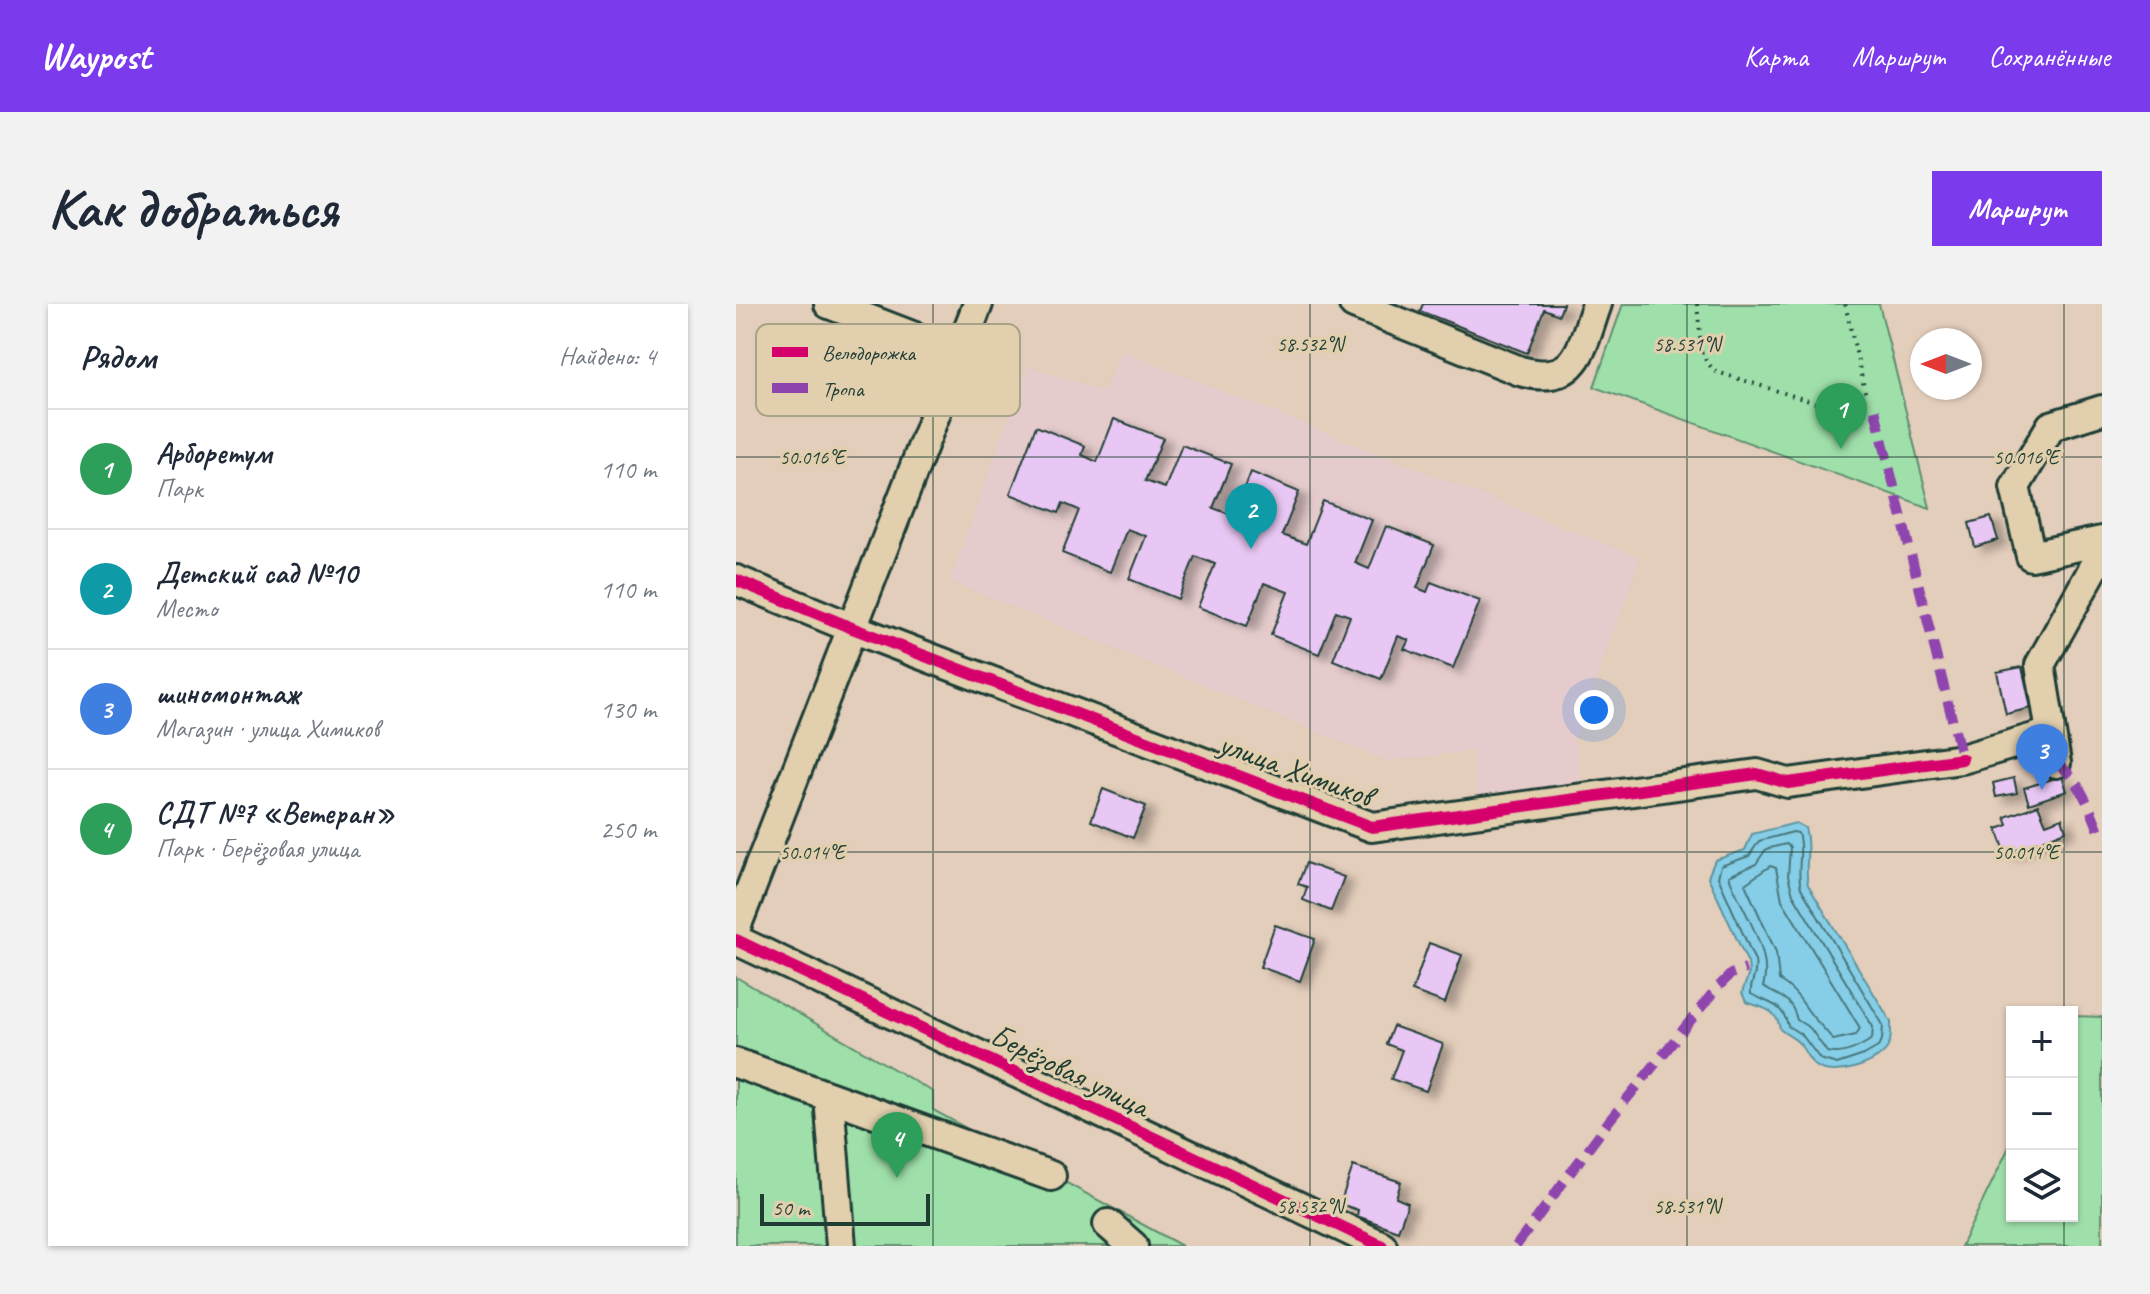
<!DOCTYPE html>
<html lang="ru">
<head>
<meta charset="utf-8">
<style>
	body { margin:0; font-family:Caveat,sans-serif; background:#f2f2f3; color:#1f2937 }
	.controls { position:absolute; right:24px; bottom:24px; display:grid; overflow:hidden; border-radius:0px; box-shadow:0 2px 6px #0004 }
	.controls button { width:72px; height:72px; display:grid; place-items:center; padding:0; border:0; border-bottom:2px solid #e0e1e3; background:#fff; color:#1f2937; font:40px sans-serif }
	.compass { position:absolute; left:1174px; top:24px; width:72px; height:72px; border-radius:50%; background:#fff; box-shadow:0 2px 6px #0004; rotate:270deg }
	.scale { position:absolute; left:24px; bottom:20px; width:170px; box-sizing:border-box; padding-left:8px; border:4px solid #1f3d34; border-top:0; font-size:22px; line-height:28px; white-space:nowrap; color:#1f3d34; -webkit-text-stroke:6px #e1cfad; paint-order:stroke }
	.you { position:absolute; left:858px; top:406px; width:28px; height:28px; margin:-20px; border:6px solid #fff; border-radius:50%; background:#1a73e8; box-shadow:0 0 0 12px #1a73e833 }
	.badge { display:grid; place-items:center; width:52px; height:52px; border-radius:50%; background:#7c3aed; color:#fff; font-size:26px; font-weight:700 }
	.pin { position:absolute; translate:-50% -66px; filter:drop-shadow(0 2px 4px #0008) }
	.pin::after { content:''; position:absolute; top:42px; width:28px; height:24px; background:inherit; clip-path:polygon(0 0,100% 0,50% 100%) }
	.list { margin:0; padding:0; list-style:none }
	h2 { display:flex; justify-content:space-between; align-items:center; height:104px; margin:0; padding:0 32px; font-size:34px }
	h2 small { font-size:26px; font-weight:400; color:#747a83 }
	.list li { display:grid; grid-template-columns:52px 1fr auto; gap:24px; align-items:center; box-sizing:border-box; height:120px; padding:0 32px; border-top:2px solid #e0e1e3 }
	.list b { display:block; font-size:30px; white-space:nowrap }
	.list p { margin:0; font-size:26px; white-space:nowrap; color:#747a83 }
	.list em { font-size:26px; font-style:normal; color:#747a83 }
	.icon { flex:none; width:44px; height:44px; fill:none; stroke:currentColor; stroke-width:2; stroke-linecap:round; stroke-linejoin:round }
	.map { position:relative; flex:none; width:1366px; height:942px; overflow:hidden; border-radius:0px }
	header { display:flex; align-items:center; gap:48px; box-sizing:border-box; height:112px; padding:0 40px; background:#7c3aed; color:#fff }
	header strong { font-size:38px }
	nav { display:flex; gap:44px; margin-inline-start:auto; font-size:28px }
	.intro { display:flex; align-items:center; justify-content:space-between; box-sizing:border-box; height:192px; padding:0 48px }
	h1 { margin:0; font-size:56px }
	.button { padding:20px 36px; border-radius:0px; background:#7c3aed; color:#fff; font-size:28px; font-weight:700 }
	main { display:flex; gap:48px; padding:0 48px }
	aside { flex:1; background:#fff; border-radius:0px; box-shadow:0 2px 6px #0004 }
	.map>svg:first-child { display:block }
</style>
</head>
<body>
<header>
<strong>Waypost</strong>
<nav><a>Карта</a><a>Маршрут</a><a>Сохранённые</a></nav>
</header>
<div class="intro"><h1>Как добраться</h1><a class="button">Маршрут</a></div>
<main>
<aside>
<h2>Рядом<small>Найдено: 4</small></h2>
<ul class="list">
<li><span class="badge" style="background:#2e9e5b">1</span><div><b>Арборетум</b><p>Парк</p></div><em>110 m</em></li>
<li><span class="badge" style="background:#0f9aa8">2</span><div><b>Детский сад №10</b><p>Место</p></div><em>110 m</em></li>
<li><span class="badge" style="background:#3f7fe0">3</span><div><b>шиномонтаж</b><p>Магазин · улица Химиков</p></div><em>130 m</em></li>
<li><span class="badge" style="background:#2e9e5b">4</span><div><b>СДТ №7 «Ветеран»</b><p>Парк · Берёзовая улица</p></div><em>250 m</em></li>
</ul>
</aside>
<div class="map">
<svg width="1366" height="942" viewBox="0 0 1366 942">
	<defs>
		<filter id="shadow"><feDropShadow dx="9" dy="5" stdDeviation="4" flood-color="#0004"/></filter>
	</defs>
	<rect width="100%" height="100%" fill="#e3cdbb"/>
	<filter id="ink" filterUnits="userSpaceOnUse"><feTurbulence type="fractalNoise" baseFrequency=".0125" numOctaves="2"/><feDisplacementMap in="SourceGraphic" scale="16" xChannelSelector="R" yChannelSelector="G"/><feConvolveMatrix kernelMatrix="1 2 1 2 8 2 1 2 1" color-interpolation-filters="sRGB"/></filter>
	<g filter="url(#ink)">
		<path fill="#e5cbcc" d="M385,47L904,254L838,436L846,484L743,498L736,447L652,457L214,277L292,62L368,88Z"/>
		<path fill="#9fe0aa" stroke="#5f8e6f" stroke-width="2" d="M887,0H1143L1194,204L858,83Z
			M0,673L197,788V806L446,942H0Z
			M1336,712L1366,713V942H1225L1276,837V912H1336Z"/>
		<path fill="#86cee7" stroke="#5d949f" stroke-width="2" d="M1060,519L1069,524C1075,543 1068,562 1072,581L1155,718C1155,728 1156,741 1148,748C1134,762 1101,772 1083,764C1074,760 1070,748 1064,740C1058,733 1050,731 1044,725C1041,705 1027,704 1010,698L1006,689L1013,669L1012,659L972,573L979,556L1009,546L1016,530Z"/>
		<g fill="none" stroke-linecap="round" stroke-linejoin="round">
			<path stroke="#48777c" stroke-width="2" d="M1057,528L1062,529C1068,547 1060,566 1065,584L1147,721L1146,736L1142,743L1128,751L1101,760L1084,755L1066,731L1052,722C1047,699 1033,700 1015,690C1013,678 1022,673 1019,657L982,573L985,562L1013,552L1023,537Z
				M1050,540L1054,543L1052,572L1057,590L1137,723L1136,735C1124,743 1106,752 1091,748L1074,724L1061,716C1055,692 1044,694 1027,683C1038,646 1005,607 993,572L1020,560L1030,545Z
				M1034,562L1040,564L1046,596L1124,724L1120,731L1097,736C1089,724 1077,715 1071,705C1062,692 1056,684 1043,676L1040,648L1009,580Z"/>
		</g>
		<path fill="#e9c7f4" stroke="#1f3d34" stroke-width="2" filter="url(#shadow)" d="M687,0H827L823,11L808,5L791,49L684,7Z
			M378,115L427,134L409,177L429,184L446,141L495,160L477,204L498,212L515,168L563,188L546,231L570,240L587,197L636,216L619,259L633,265L650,222L698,241L681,284L691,288L695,278L744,297L717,364L668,345L673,336L662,332L645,375L597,356L614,312L600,307L583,350L535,331L552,288L528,279L511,322L462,303L479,260L459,252L442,295L393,275L410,232L391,225L374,268L326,249L343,206L327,199L323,209L274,190L300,122L349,142L346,151L361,158Z
			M1255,213L1262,236L1239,243L1233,219Z
			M1286,363L1295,404L1270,410L1261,368Z
			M1326,472L1331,487L1293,500L1288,484Z
			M1278,474L1281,489L1260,493L1257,479Z
			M367,485L410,502L397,534L355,517Z
			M1302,501L1310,520L1326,514L1330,527L1270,550L1261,525L1272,521L1269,513Z
			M570,559L608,573L595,607L567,596L571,583L562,580Z
			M539,621L579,635L564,677L524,663Z
			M693,639L726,651L709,699L676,687Z
			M657,722L707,740L690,787L655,775L666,746L650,740Z
			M617,862L665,878L660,894L672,899L662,927L621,912L622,906L604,900Z"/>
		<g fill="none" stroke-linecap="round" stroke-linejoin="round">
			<g stroke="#1f3d34" stroke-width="34">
				<path id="minor" d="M93,0L223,50
					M618,0L784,67C842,83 845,44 861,0
					M1366,106L1315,122L1279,183L1295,252L1366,237
					M0,276L116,324L636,523L1021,470L1052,479L1226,455L1315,429
					M1320,459L1304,361L1366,249
					M0,623L242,0
					M0,636L646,942
					M0,759L315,872
					M93,794L105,942
					M372,920L397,942"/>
			</g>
			<path stroke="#1f3d34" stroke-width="4" stroke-dasharray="2 6" stroke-linecap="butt" d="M961,0L966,51L978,67L1105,107L1122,104L1130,92L1109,0"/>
			<use href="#minor" stroke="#e1cfad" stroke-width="28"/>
			<path stroke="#8e44ad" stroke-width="10" stroke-dasharray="20 10" stroke-linecap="butt" d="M1139,106L1226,455
				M1320,459C1345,475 1355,508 1366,534
				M780,942L873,817L980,685L995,670L1010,665"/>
			<g stroke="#e1cfad" stroke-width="17">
				<path id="cycleway" d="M0,276L116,324L636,523L1021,470L1052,479L1226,455
					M0,636L646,942"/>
			</g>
			<use href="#cycleway" stroke="#d6006c" stroke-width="12"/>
		</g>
	</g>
	<path fill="none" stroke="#1f3d34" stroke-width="2" stroke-opacity="0.45" d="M197,0V942M574,0V942M951,0V942M1328,0V708M0,153H1366M0,548H1366M1328,912V942"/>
	<g text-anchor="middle" stroke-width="6" stroke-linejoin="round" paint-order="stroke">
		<g font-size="32" fill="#1f3d34" stroke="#e1cfad">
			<text transform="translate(560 465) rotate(20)" y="11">улица Химиков</text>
			<text transform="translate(334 766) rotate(26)" y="11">Берёзовая улица</text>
		</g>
	</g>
	<rect x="20" y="20" width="264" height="92" rx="12" fill="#e1cfad" stroke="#a7a389" stroke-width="2"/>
	<rect x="36" y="43" width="36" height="10" fill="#d6006c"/>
	<rect x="36" y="79" width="36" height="10" fill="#8e44ad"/>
	<g font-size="22" fill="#1f3d34">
		<text x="86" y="56">Велодорожка</text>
		<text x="86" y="92">Тропа</text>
	</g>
	<g font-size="20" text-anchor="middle" fill="#1f3d34" stroke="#e1cfad" stroke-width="6" stroke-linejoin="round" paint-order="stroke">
		<text x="574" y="47">58.532°N</text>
		<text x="951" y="47">58.531°N</text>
		<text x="1290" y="160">50.016°E</text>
		<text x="76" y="160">50.016°E</text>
		<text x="1290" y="555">50.014°E</text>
		<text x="76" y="555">50.014°E</text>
		<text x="574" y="909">58.532°N</text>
		<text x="951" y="909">58.531°N</text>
	</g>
</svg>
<div class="controls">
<button>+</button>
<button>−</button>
<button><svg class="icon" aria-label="layers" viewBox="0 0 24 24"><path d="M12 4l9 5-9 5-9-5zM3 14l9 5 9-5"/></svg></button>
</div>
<svg class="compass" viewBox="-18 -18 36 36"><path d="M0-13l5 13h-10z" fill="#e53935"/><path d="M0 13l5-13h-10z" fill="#747a83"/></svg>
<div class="scale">50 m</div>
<div class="you"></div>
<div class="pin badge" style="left:1105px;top:145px;background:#2e9e5b">1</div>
<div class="pin badge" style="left:515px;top:245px;background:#0f9aa8">2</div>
<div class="pin badge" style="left:1306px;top:486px;background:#3f7fe0">3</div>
<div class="pin badge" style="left:161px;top:874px;background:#2e9e5b">4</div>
</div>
</main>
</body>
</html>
